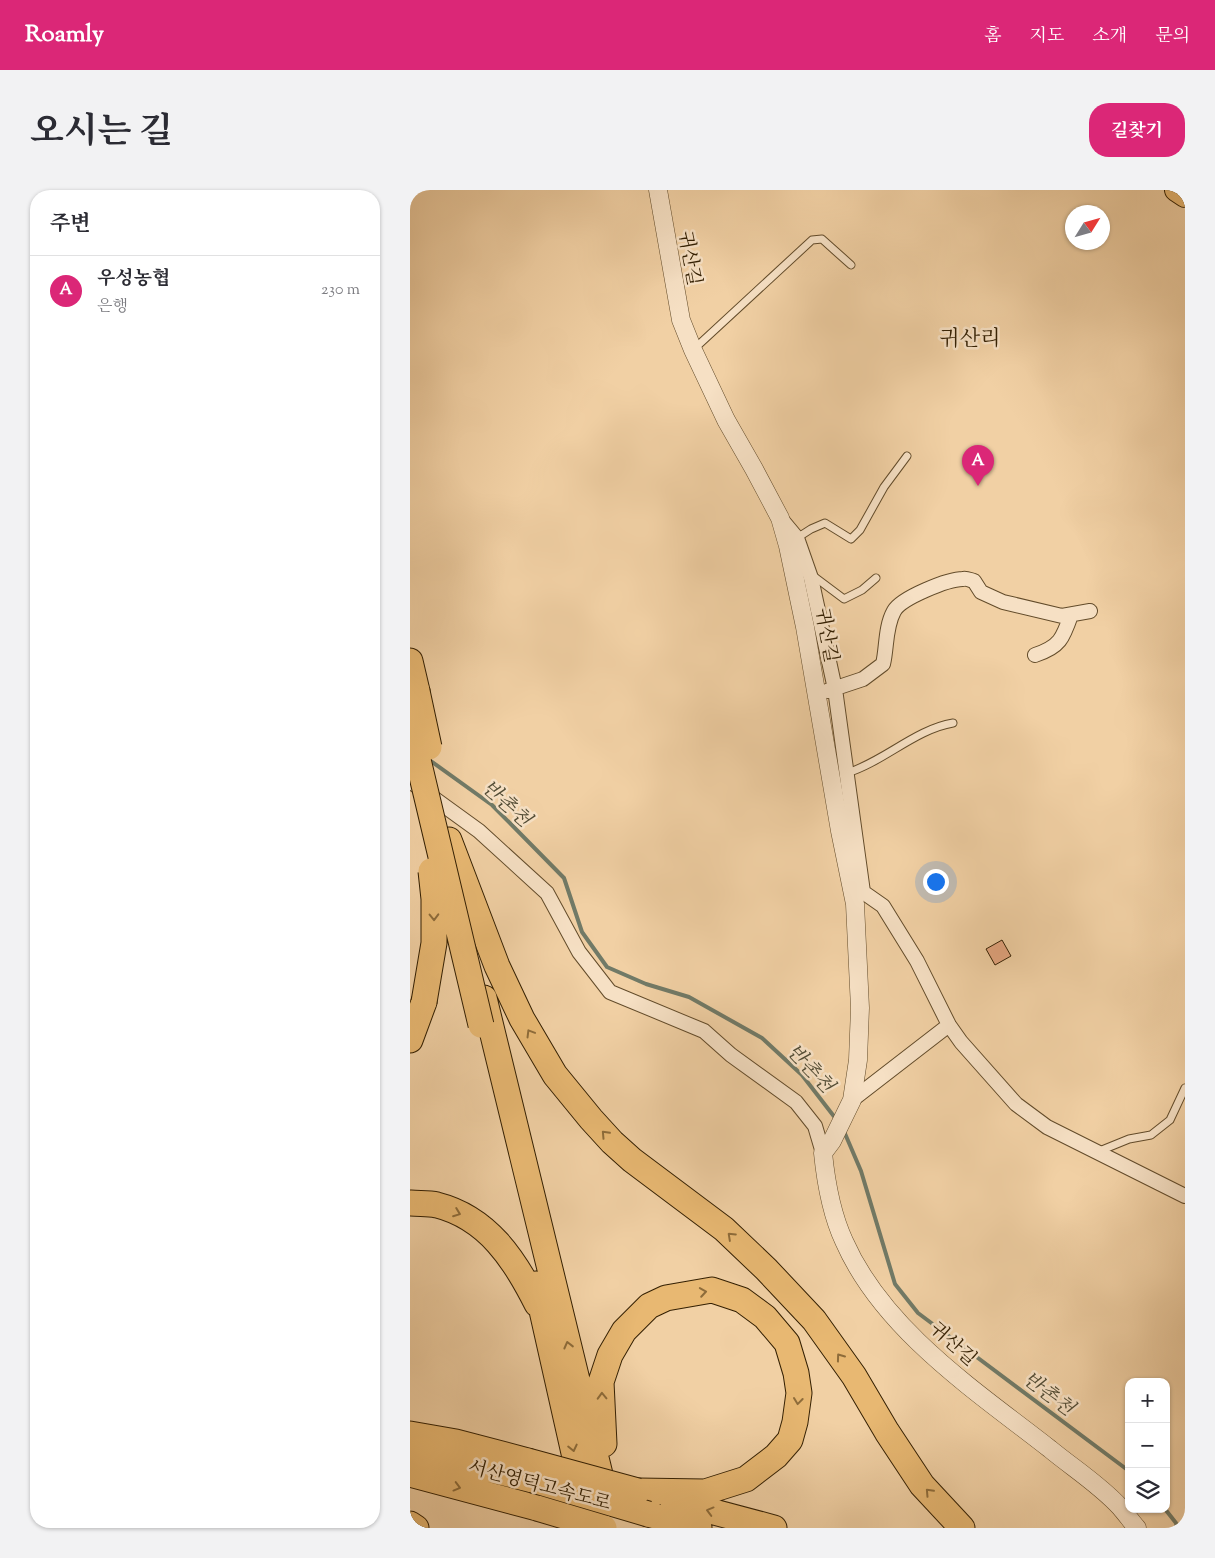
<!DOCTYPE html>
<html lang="ko">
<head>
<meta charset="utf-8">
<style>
	body { margin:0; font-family:"Sorts Mill Goudy","Noto Serif KR",serif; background:#f2f2f3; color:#2b2b33 }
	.controls { position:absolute; right:15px; bottom:15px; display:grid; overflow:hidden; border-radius:10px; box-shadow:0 1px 4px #0004 }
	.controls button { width:45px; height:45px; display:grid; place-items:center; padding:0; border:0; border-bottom:1px solid #e1e1e2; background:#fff; color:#2b2b33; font:25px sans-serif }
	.compass { position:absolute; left:655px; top:15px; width:45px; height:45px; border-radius:50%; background:#fff; box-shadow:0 1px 4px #0004; rotate:53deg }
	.you { position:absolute; left:525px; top:691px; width:18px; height:18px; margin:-12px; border:4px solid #fff; border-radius:50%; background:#1a73e8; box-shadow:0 0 0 8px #1a73e833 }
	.badge { display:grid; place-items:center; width:32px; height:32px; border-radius:50%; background:#db2777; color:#fff; font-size:16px; font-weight:700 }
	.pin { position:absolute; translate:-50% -41px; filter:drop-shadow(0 1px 2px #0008) }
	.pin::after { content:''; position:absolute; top:26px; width:18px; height:15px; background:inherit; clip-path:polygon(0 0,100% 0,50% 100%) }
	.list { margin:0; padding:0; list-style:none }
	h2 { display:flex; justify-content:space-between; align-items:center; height:65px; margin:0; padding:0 20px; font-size:21px }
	h2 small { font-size:16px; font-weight:400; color:#7c7c81 }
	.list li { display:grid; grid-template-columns:32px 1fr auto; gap:15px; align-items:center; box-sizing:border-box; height:70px; padding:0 20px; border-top:1px solid #e1e1e2 }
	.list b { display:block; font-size:19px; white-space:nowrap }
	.list p { margin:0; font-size:16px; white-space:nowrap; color:#7c7c81 }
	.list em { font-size:16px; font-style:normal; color:#7c7c81 }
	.icon { flex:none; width:28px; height:28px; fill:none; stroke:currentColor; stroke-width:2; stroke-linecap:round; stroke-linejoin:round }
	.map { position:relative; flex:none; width:775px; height:1338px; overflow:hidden; border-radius:20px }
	header { display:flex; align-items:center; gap:30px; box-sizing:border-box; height:70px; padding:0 25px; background:#db2777; color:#fff }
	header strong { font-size:24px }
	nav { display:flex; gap:28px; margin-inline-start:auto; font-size:18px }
	.intro { display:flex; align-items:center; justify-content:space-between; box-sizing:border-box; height:120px; padding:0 30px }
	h1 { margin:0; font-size:35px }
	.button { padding:12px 22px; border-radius:20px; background:#db2777; color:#fff; font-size:18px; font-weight:700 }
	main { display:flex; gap:30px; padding:0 30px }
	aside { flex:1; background:#fff; border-radius:20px; box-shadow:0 1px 4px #0004 }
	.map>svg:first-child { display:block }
</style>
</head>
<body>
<header>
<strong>Roamly</strong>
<nav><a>홈</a><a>지도</a><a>소개</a><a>문의</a></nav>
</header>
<div class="intro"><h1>오시는 길</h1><a class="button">길찾기</a></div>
<main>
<aside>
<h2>주변<small></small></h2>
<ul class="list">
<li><span class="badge">A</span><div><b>우성농협</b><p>은행</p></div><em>230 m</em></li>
</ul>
</aside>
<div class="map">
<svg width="775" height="1338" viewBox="0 0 775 1338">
	<rect width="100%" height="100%" fill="#f1d0a4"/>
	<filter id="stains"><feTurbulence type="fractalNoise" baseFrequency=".004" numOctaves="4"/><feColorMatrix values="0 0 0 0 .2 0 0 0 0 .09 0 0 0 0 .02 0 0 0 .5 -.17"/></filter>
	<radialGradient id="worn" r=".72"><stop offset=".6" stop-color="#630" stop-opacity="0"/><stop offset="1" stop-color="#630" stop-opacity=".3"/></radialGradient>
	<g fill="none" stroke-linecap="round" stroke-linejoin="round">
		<path stroke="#717a67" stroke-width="4" d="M18,569L82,615L154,688L172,742L197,777L236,794L279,807L352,848L392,885L426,929
			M433,939L451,981L485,1094L508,1123L719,1281
			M755,1319L766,1333L767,1338"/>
	</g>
	<path fill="#e5a680" stroke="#331f02" d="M592,750L601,766L585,775L576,759Z"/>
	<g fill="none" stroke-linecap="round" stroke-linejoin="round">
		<g stroke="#624b2a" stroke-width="9">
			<path id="service" d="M284,159L402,50L412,49L441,75
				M387,348L401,339L415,333L441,349L450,340L474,297L497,266
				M402,385L434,409L452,400L466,388
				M437,583C473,572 506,539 543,533
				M687,962L719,949L741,945L760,930L775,898"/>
		</g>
		<g stroke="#624b2a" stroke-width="16">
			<path id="minor" d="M372,330L387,348L401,388L425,499L453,702
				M625,465C650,457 653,448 661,425
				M417,501L453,489L473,474C477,458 475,437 484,421C491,408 538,389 553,389C556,388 560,390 564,391L571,402L593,412L652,426L680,421
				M0,591L69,641L137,703L169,762L200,802L294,841L321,865L386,912L405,936L413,963
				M442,700L453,702L473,716L507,771L539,835L551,852L606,914L637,937L775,1006
				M442,910L539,835"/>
		</g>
		<g stroke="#624b2a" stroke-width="19">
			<path id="tertiary" d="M248,0L271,130L283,160L316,230L344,279L370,328L378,356L395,437L430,641L445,714L450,818L448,870L442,910L422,951L413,963C416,993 421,1023 434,1051C473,1140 566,1201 640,1259C663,1278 690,1295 710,1317C716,1324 721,1331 727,1338"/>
		</g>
		<g stroke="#331f02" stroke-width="24">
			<path id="trunk" d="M766,0L775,6"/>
		</g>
		<g stroke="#331f02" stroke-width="27">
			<path id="motorway" d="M0,471L7,501
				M39,650L87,776L112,829L145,885L181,929L202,952L222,970L314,1039L356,1079L404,1130L444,1186L477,1242L512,1295L552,1338
				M74,808L196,1309
				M0,850L14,812
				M0,1013C9,1014 18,1013 27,1015C78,1028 105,1070 127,1114
				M126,1094L173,1303
				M0,1244L46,1252L118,1271
				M194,1254L191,1192L200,1165L214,1141L239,1116L256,1108L302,1100L332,1110L355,1127L377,1153L386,1183L389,1203L385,1232L380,1250L366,1266L336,1289L295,1302L228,1301
				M0,1260L123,1290
				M0,1284L127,1318
				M263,1311L364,1338
				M238,1324L289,1338
				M0,1334L6,1338"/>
		</g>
		<use href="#service" stroke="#f6e0c4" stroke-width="7"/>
		<use href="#minor" stroke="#f6e0c4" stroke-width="14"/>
		<use href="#tertiary" stroke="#f6e0c4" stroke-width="18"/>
		<use href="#trunk" stroke="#e8b872" stroke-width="22"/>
		<use href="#motorway" stroke="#e8b872" stroke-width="25"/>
		<g stroke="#331f02" stroke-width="27" stroke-linecap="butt">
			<path id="motorway-bridge" d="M7,501L19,557
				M0,536L71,835
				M14,812L24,753V709L21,681
				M118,1271L228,1301
				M123,1290L238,1324
				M127,1318L194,1338"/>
		</g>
		<use href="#motorway-bridge" stroke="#e8b872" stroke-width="25"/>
	</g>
	<defs><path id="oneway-chevron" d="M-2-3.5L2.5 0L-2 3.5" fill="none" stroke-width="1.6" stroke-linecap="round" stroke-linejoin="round" transform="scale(1.25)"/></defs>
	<g stroke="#8e6c3a">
		<use href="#oneway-chevron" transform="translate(24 727) rotate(89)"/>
		<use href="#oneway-chevron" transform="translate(120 843) rotate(-121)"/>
		<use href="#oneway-chevron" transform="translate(195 944) rotate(-133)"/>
		<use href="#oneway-chevron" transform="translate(47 1023) rotate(21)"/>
		<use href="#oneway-chevron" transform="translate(321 1046) rotate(-137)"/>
		<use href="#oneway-chevron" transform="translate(293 1102) rotate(-9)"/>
		<use href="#oneway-chevron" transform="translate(158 1155) rotate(-104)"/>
		<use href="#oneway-chevron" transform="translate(430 1167) rotate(-126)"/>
		<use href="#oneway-chevron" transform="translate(192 1206) rotate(-92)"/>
		<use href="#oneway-chevron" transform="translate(388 1211) rotate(97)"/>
		<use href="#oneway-chevron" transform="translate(163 1258) rotate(77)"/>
		<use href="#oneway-chevron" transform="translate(47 1297) rotate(15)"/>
		<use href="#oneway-chevron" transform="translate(519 1302) rotate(-133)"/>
		<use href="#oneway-chevron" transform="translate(300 1321) rotate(-165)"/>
	</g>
	<g text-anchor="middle" stroke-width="5" stroke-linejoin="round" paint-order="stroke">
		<g font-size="19" fill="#331f02" stroke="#f6e0c4">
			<text transform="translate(281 68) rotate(80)" y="7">귀산길</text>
			<text transform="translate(418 445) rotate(80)" y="7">귀산길</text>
			<text transform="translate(544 1153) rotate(42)" y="7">귀산길</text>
			<text transform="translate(130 1294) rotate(15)" y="7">서산영덕고속도로</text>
		</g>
		<g font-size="20" font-style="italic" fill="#524c35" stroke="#f6e0c4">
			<text transform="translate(97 613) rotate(42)" y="7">반촌천</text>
			<text transform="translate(401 878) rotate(47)" y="7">반촌천</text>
			<text transform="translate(639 1203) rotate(37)" y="7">반촌천</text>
		</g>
		<g font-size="21" fill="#331f02" stroke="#f6e0c4">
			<text x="560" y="155">귀산리</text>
		</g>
	</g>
	<rect width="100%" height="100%" filter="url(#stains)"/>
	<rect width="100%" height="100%" fill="url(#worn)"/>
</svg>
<div class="controls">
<button>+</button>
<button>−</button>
<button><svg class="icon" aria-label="layers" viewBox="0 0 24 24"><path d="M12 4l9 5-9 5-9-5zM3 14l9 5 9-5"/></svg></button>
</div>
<svg class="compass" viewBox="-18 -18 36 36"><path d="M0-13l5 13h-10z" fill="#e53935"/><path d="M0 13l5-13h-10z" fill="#7c7c81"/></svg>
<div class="you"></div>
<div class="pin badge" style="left:568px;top:296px">A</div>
</div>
</main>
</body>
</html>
